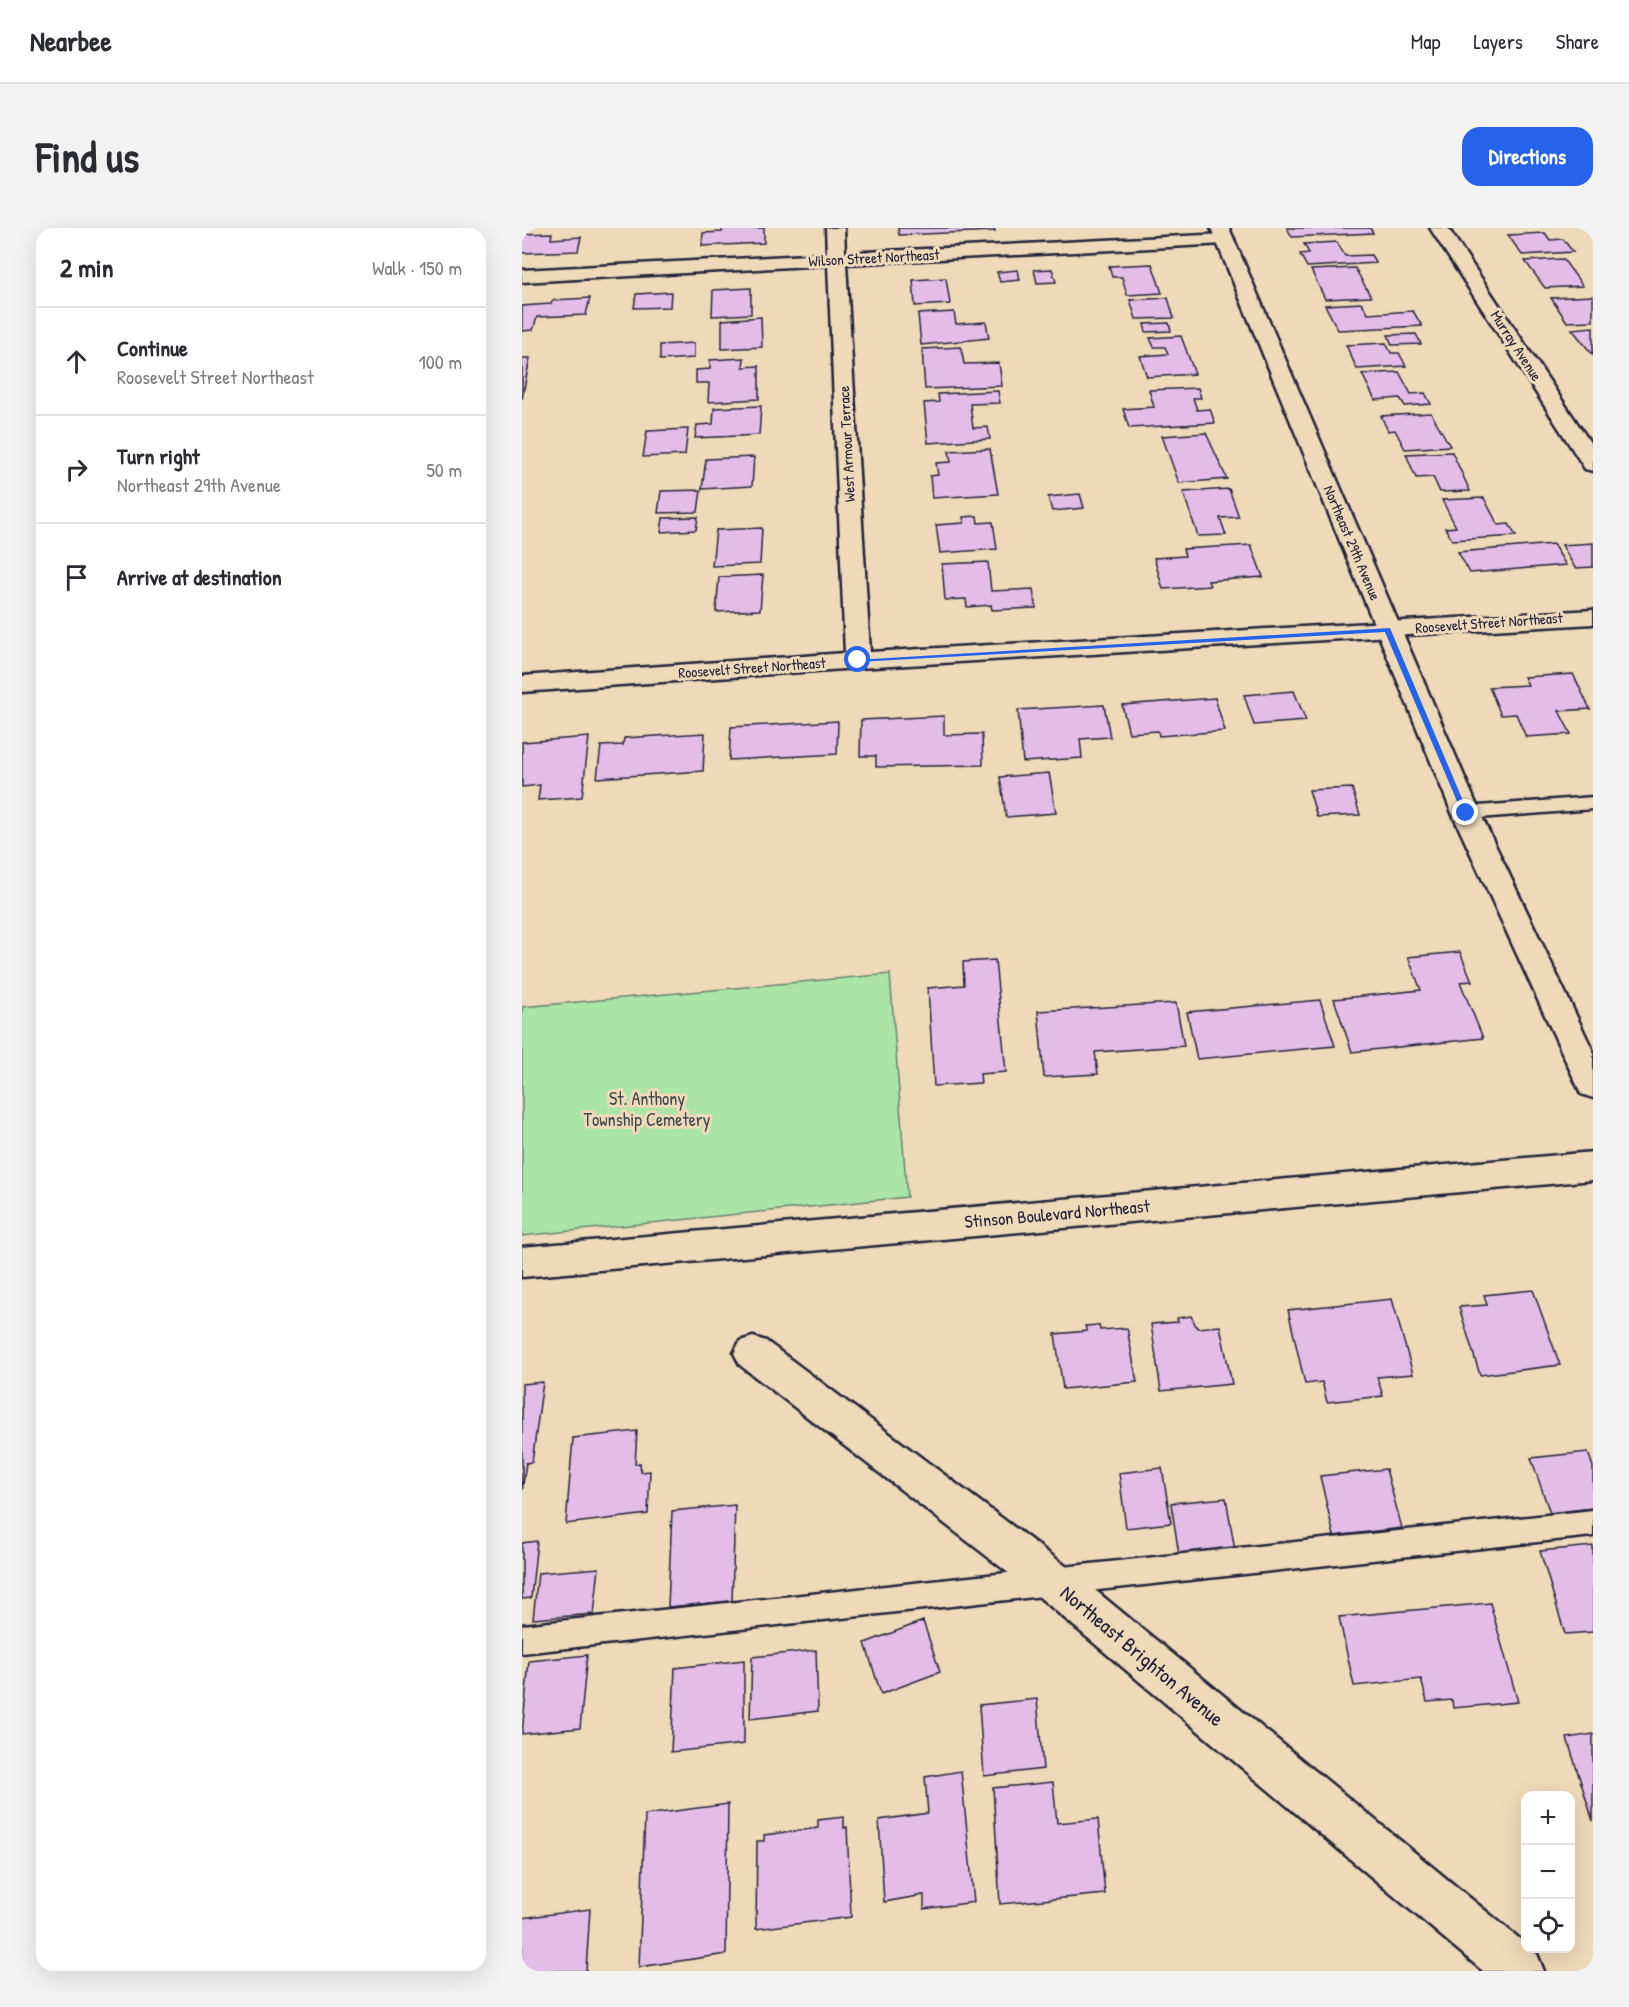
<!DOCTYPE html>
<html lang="en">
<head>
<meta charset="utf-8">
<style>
	body { margin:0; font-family:"Patrick Hand",sans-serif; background:#f2f2f3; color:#2b2b33 }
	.controls { position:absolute; right:18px; bottom:18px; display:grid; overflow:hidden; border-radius:12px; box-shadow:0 6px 24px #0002 }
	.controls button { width:54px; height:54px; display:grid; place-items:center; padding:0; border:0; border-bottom:2px solid #e1e1e2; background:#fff; color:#2b2b33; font:30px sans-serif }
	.stop { position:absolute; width:18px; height:18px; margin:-14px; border:4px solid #2563eb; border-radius:50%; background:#fff }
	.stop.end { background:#2563eb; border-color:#fff; box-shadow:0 2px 6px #0008 }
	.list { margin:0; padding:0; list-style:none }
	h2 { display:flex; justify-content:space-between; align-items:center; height:78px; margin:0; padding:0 24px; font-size:26px }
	h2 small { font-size:20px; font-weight:400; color:#7c7c81 }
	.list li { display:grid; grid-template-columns:39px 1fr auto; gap:18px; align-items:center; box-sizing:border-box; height:108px; padding:0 24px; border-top:2px solid #e1e1e2 }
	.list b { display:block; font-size:22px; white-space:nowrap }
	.list p { margin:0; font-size:20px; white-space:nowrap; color:#7c7c81 }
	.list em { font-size:20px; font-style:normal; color:#7c7c81 }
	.icon { flex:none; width:33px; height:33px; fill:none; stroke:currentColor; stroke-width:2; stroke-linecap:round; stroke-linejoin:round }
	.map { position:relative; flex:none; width:1071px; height:1743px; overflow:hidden; border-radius:18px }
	header { display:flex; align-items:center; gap:36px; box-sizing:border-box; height:84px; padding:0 30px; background:#fff; border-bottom:2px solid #e1e1e2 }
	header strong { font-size:28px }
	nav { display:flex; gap:33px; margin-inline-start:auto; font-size:21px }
	.intro { display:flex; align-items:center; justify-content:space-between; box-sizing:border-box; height:144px; padding:0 36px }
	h1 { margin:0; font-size:42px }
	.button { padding:15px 27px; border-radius:18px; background:#2563eb; color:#fff; font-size:21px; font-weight:700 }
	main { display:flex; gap:36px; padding:0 36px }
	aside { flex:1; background:#fff; border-radius:18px; box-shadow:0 6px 24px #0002 }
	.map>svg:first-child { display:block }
</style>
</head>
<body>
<header>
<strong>Nearbee</strong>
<nav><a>Map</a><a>Layers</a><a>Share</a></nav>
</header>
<div class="intro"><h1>Find us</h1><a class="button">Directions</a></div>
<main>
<aside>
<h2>2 min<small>Walk · 150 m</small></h2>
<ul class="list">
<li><svg class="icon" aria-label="ahead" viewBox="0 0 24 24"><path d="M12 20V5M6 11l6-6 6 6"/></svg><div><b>Continue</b><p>Roosevelt Street Northeast</p></div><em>100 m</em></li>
<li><svg class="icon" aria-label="right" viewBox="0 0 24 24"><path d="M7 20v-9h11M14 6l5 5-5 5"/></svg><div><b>Turn right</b><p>Northeast 29th Avenue</p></div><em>50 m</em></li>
<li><svg class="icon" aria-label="arrive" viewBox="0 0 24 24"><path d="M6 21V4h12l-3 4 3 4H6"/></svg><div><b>Arrive at destination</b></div></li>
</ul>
</aside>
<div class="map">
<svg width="1071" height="1743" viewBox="0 0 1071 1743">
	<rect width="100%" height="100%" fill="#eed9b8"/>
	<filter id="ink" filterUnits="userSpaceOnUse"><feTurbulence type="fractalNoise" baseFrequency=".0167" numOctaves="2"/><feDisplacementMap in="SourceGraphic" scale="12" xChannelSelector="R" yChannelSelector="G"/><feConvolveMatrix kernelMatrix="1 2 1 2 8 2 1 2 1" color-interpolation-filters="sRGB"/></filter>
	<g filter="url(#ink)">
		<path fill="#abe4a7" stroke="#668371" stroke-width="1.5" d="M368,746L385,969L0,1008V779Z"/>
		<path fill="#e3bde7" stroke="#22223b" stroke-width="1.5" d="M201,0H242V15L180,18L181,5L200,4Z
			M376,0H472L473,3L377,7Z
			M765,0H848L851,5L770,9Z
			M30,5L29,11L59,9L56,23L0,25V6Z
			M1023,5L1028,12L1041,11L1051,24L1000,27L986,7Z
			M815,14L823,28L849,27L854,35L785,39L778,26L787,25L782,16Z
			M1041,31L1061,58L1023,60L1003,33Z
			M630,36L640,65L605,67L600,49H590L587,38Z
			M833,40L849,69L803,71L789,42Z
			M530,41L534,54L515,55L512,42Z
			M496,42L498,52L478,54L475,44Z
			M424,50L428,76L393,78L391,52Z
			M229,60V86L190,88L191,62Z
			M149,64L148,79L112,80L114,66Z
			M1071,68V93L1045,94L1029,70Z
			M68,70L64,87L15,89L11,102L0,103V78L29,76L31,72Z
			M646,70L652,90L614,91L608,72Z
			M840,75L846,86L891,83L900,98L816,102L803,77Z
			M432,84L434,96L464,94L467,110L399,117L396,86Z
			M239,89L240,119L200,121V92Z
			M647,95L649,103L624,104L622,96Z
			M1071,99V126H1070L1050,101Z
			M894,106L899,116L870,117L866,107Z
			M659,108L673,146L625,149L618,128L646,126L643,119H632L628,110Z
			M172,115V130L138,132V117Z
			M864,115L869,125H877L884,138L835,141L824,117Z
			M439,119L442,136L477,135L480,158L403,161L400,121Z
			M0,130H8L0,171Z
			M222,130L221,139L237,138V171L186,174L187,155H174V142L188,141V132Z
			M877,144L889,166L903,165L909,176L883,178L878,170L853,172L840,146Z
			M676,160L679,170H671L675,182L688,181L693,195L607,200L601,181L632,179L627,162Z
			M476,163L478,175L448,176L451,200L466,199L468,211L406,215L402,175L417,174L416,166Z
			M239,178L237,207L173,210L175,197L191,196L192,180Z
			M909,185L928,218L883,221L873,202L866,203L859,188Z
			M166,201L163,227L121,229L125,203Z
			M684,205L705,251L657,255L640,208Z
			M468,221L476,266L410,270L408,248L416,247L414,235L429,234L427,223Z
			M930,224L948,263L918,264L911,249L894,250L884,226Z
			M232,229L230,258L180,261L184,231Z
			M707,261L717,289L698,290L704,307L676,308L661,264Z
			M179,262L176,284L136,285L139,263Z
			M558,266L562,280L530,283L526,269Z
			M962,270L976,297L987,296L994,308L930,312L923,300L934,299L920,272Z
			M455,288L456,295L471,294L475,321L418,325L414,297L442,295L441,289Z
			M176,289L174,302L139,304L141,290Z
			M240,300L238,336L190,338L194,302Z
			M1071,315V339L1053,340L1040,317Z
			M1031,316L1044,337L948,345L936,324Z
			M729,317L741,349L686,353L688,358L641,361L632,330L663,328L661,321Z
			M466,334L469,363L511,361L514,380L470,382L469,377L445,379L444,371L423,372L420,336Z
			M241,347L238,382L194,384L197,349Z
			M1051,446L1068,481L1037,483L1049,506L1004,509L994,486L979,487L967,459L1006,457L1002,449Z
			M772,463L784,493L732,497L722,467Z
			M693,470L703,503L637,508L636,503L607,505L600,477Z
			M582,477L588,509L558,511L560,530L501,534L496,482Z
			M422,488V507L460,506L461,537L354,539V528H338L339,492Z
			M316,493L315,526L207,532L209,499Z
			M183,505L181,543L75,550L79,518L101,517L102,510Z
			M67,509L60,569L16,572L18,557L0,559V514Z
			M527,545L534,585L484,589L478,549Z
			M830,560L838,587L795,589L787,562Z
			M938,724L950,753L938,754L961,810L830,824L812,771L899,762L886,729Z
			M473,732L484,844L458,846L459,855L412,858L406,760L442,757L441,734Z
			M798,772L813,818L675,831L665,784Z
			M654,775L662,818L573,824L576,846L522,849L516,783Z
			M1011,1062L1038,1137L958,1147L937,1079L965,1077L962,1067Z
			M870,1071L891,1146L855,1149L861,1168L805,1174L800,1154L783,1156L766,1082Z
			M669,1088L675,1100L698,1098L710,1156L639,1163L629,1096L656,1094L655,1090Z
			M577,1097L578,1102L605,1100L615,1154L541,1161L533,1106L565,1103L563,1098Z
			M21,1154L10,1234L4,1235L0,1264V1156Z
			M115,1203L113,1236L118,1235L119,1244L128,1243L126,1286L44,1296L51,1210Z
			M1066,1224L1071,1239V1280L1028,1285L1009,1230Z
			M640,1240L649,1295L604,1300L597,1245Z
			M864,1241L880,1300L812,1308L798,1248Z
			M704,1270L713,1322L657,1327L649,1275Z
			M213,1277L210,1373L146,1379L150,1283Z
			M15,1313L9,1370L0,1371V1315Z
			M1071,1318V1404L1043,1406L1018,1323Z
			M77,1340L72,1386L11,1391L16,1345Z
			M968,1375L996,1474L931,1480L930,1472L905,1474L899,1451L832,1458L817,1389Z
			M401,1393L418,1444L359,1466L343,1415Z
			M294,1422L296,1483L228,1491L230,1429Z
			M65,1427L58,1500L0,1506L7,1433Z
			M222,1432V1516L149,1524L153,1440Z
			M515,1471L521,1541L462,1548L457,1477Z
			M1071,1506V1593L1045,1510Z
			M439,1543L452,1674L402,1681V1667L362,1674L357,1592L406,1585L403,1549Z
			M531,1554L535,1595L576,1591L583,1666L478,1676L471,1560Z
			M206,1576L204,1726L117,1739L123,1587Z
			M322,1589V1600L325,1599L329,1689L234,1701L235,1613H242V1607L296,1600V1592Z
			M68,1681L64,1743H0V1690Z"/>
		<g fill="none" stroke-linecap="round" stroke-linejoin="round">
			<g stroke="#22223b" stroke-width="5">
				<path id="service" d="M1071,569V581L944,591L937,589L934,585L937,581L944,579Z
					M1071,1282V1308L0,1425V1397Z"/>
			</g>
			<g stroke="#22223b" stroke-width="5">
				<path id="minor" d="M304,0H322L323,25L703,6L712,11L703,16L324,36L348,424L1071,382V396L336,440L0,464V448L323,425L306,37L0,54V42L305,26Z
					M908,0H926L1071,219V243L1063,241L1060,236Z
					M231,1109L244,1113L545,1339L1004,1716V1720L1015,1726L1022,1743H961L515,1367L218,1137L212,1125L218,1113Z"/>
			</g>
			<g stroke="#22223b" stroke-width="5">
				<path id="tertiary" d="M689,0H707L958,585L1071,823V870L1059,866L1055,857L930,585Z
					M1071,924V952L0,1049V1019Z"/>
			</g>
			<use href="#service" fill="#eed9b8" fill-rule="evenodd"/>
			<use href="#minor" fill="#eed9b8" fill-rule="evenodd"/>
			<use href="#tertiary" fill="#eed9b8" fill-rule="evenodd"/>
		</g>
	</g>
	<path fill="#2563eb" d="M868,400L947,587L940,585L863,404L336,434L332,432Z"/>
	<g text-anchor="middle" stroke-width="6" stroke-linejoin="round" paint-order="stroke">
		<g font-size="15" fill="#22223b" stroke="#eed9b8">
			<text transform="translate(352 30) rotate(-3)" y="5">Wilson Street Northeast</text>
			<text transform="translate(994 118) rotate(57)" y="5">Murray Avenue</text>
			<text transform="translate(325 216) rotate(-93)" y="5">West Armour Terrace</text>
			<text transform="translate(830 315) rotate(67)" y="5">Northeast 29th Avenue</text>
			<text transform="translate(967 395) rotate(-4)" y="5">Roosevelt Street Northeast</text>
			<text transform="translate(230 440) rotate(-4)" y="5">Roosevelt Street Northeast</text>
		</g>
		<g font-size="18" fill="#3d4951" stroke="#eed9b8">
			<text x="125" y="877">St. Anthony<tspan x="125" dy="21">Township Cemetery</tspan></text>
		</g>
		<g font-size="18" fill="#22223b" stroke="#eed9b8">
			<text transform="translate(535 986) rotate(-5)" y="6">Stinson Boulevard Northeast</text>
		</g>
		<g font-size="21" fill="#22223b" stroke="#eed9b8">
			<text transform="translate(620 1428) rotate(40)" y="7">Northeast Brighton Avenue</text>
		</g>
	</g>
</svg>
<div class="controls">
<button>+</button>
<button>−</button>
<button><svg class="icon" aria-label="locate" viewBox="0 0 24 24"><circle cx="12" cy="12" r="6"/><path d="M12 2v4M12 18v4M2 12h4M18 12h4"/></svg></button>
</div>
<div class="stop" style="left:336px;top:432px"></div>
<div class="stop end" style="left:944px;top:585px"></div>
</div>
</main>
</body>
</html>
